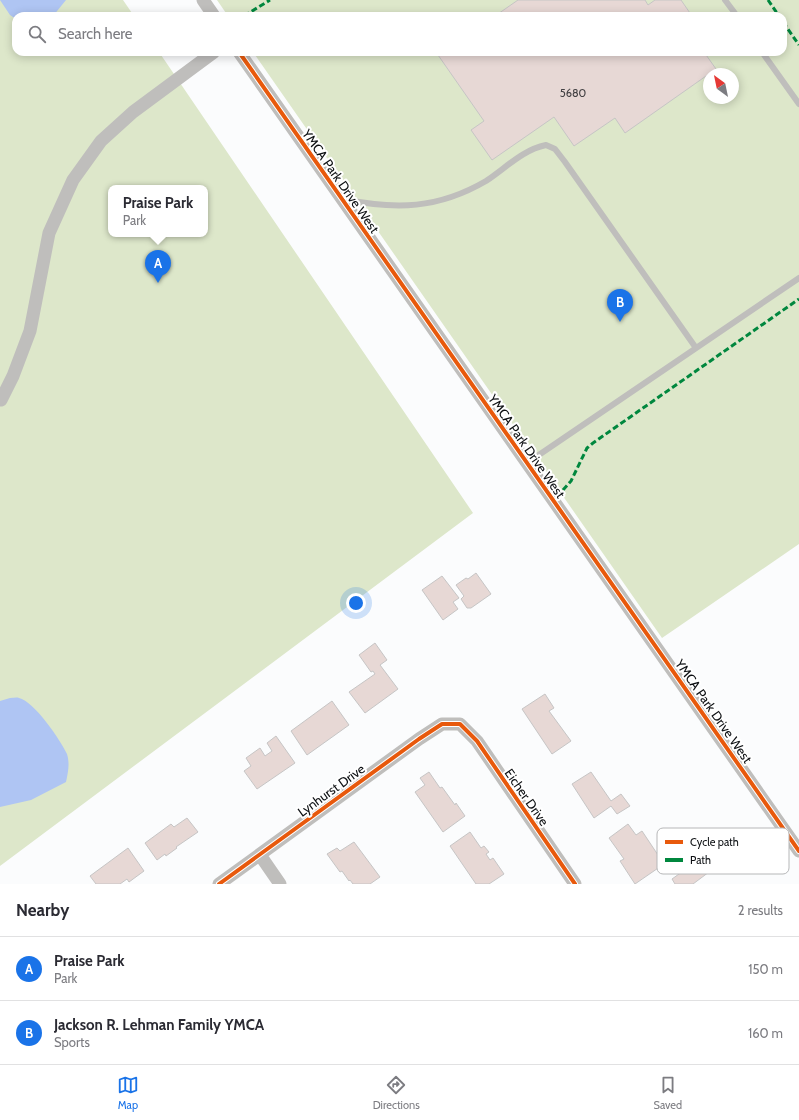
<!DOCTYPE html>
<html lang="en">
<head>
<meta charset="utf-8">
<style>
	body { margin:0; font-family:Cabin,sans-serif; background:#f7f7f7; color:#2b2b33 }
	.compass { position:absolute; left:703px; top:68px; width:36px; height:36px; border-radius:50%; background:#fff; box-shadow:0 2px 10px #0003; rotate:327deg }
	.you { position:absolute; left:356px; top:603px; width:14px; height:14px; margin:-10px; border:3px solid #fff; border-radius:50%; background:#1a73e8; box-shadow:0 0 0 6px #1a73e833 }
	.badge { display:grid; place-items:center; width:26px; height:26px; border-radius:50%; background:#1a73e8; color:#fff; font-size:13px; font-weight:700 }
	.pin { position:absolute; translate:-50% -33px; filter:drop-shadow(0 1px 2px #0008) }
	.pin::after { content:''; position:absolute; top:21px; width:14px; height:12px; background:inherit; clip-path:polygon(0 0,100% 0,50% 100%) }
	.popup { position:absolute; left:108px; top:185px; width:100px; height:52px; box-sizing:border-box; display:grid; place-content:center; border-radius:8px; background:#fff; filter:drop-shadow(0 1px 3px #0005); font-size:13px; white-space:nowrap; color:#7c7c81 }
	.popup b { font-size:15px; color:#2b2b33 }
	.popup::after { content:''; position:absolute; left:50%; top:100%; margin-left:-8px; border:8px solid transparent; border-top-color:#fff }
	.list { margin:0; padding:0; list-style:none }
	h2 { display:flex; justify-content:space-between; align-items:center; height:52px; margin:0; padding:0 16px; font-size:17px }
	h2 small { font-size:13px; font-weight:400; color:#7c7c81 }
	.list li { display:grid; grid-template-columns:26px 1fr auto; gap:12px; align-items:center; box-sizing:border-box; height:64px; padding:0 16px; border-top:1px solid #e1e1e2 }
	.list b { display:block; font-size:15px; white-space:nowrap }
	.list p { margin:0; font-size:13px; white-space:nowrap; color:#7c7c81 }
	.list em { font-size:13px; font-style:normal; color:#7c7c81 }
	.icon { flex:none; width:22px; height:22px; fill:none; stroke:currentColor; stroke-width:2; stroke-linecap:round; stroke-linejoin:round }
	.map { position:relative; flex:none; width:799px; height:884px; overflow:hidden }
	.search { position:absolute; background:#fff; box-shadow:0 2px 10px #0003; left:12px; right:12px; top:12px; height:44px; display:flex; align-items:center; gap:10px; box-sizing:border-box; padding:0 14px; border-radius:12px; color:#7c7c81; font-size:15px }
	.sheet { height:180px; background:#fff }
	nav { display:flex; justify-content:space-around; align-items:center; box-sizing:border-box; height:56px; border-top:1px solid #e1e1e2; background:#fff; font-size:11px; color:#7c7c81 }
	nav a { display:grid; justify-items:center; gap:2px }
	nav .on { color:#1a73e8 }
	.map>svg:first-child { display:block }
</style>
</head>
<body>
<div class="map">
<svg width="799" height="884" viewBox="0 0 799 884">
	<rect width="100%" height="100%" fill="#fbfcfd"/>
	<path fill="#dde7ca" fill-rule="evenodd" d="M0,0H123L134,16H16V52H159L473,513L0,866ZM111,188H205V234H111Z
		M217,0H799V544L662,638L253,52H783V16H228ZM709,74H733V98H709Z"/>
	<path fill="#afc5f3" d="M0,0H66L53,16H16V19L10,15Z
		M10,698C13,698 17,697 19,698C34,701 61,741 67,754C70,764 68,772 66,782L31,800L0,807V701Z"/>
	<path fill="#e7d8d5" stroke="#c6c5c5" d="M518,0H645L648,5L655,0H681L692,16H495Z
		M443,52H704L716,69L625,133L615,118L574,146L554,117L492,160L471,130L484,121L438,55Z
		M476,573L491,594L471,608H467L461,599L464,596L456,585L466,578L468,579Z
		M442,576L459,598L453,602L458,609L443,620L422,590Z
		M375,643L387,660L380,665L398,689L365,713L349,692L375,674L373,671L371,672L359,655Z
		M545,694L554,708L549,711L571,741L552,754L522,709Z
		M332,701L349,725L307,755L291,731Z
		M276,736L295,763L257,789L244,771L251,766L246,758L260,748L265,756L272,751L267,743Z
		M429,772L440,788L442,787L455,805L456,803L465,816L443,832L415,792L425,785L420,778Z
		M591,772L611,801L621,794L630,806L617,814L611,806L594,818L572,784Z
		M187,818L198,832L176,847L177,848L166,856L165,854L157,860L145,843L171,824L174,827Z
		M628,824L636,835L642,831L664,864L635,884L620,861L624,859L609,838Z
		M470,832L481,848L484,846L489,852L486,854L490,860L493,858L504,874L489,884H476L450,846Z
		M354,842L380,877L370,884H353L350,880L349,881L342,871L340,872L327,854L337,848L340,851Z
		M128,848L144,871L129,882L127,879L120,884H96L90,876Z
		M700,859L709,872L693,884H675L672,879Z"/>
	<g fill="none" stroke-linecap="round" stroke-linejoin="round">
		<path stroke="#bfbebc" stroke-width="6" d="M725,0L737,16
			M762,52L799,104
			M343,199C396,210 438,209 486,181C506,168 522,150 546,145L555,149L565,162L696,348
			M527,463L799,278"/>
		<path stroke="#bfbebc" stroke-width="13" d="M203,0L214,16
			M239,52L799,851
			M1,400L13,376L30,331L49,233L73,180L101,141L133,112L214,52
			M260,855L280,884
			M219,884L419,739L442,724H460L477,741L575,884"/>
		<path stroke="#00873e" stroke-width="3" stroke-dasharray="6 3" stroke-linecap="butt" d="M768,0L779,16
			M244,16L270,0
			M783,22L799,45
			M563,490L571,481L587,448L593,443L799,299"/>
		<g stroke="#fff" stroke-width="6">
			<path id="cycleway" d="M239,52L799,851
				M219,884L419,739L442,724H460L477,741L575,884"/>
		</g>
		<use href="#cycleway" stroke="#e8590c" stroke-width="4"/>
	</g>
	<g text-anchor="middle" stroke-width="4" stroke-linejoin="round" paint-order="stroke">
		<g font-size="11" fill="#434143">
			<text x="573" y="97">5680</text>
		</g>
		<g font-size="13" fill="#0c0f12" stroke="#fff">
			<text transform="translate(341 181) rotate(55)" y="5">YMCA Park Drive West</text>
			<text transform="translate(527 446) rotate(55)" y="5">YMCA Park Drive West</text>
			<text transform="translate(714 711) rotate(55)" y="5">YMCA Park Drive West</text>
			<text transform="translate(331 790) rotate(-36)" y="5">Lynhurst Drive</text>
			<text transform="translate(527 797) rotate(55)" y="5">Eicher Drive</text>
		</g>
	</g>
	<rect x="657" y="828" width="132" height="46" rx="6" fill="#fff" stroke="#b6b7b8" stroke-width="1"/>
	<rect x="665" y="840" width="18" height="4" fill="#e8590c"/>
	<rect x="665" y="858" width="18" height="4" fill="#00873e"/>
	<g font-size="11" fill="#0c0f12">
		<text x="690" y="846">Cycle path</text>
		<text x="690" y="864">Path</text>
	</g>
</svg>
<svg class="compass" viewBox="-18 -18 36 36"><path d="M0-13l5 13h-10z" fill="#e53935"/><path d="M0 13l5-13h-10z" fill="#7c7c81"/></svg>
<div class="you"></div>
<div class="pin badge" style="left:158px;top:283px">A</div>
<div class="popup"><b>Praise Park</b>Park</div>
<div class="pin badge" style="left:620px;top:322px">B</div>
<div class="search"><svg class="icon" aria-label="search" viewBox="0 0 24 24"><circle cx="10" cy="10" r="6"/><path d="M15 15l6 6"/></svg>Search here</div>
</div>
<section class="sheet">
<h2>Nearby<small>2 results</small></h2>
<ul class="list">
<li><span class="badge">A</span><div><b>Praise Park</b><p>Park</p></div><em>150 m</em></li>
<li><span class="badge">B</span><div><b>Jackson R. Lehman Family YMCA</b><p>Sports</p></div><em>160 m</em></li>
</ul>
</section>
<nav>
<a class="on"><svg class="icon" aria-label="map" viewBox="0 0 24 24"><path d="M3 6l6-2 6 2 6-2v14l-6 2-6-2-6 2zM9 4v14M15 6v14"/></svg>Map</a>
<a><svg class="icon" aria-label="directions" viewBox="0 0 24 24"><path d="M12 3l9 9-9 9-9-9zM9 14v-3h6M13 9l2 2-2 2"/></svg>Directions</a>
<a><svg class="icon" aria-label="saved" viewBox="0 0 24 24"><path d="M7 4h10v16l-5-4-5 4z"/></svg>Saved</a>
</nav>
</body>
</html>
